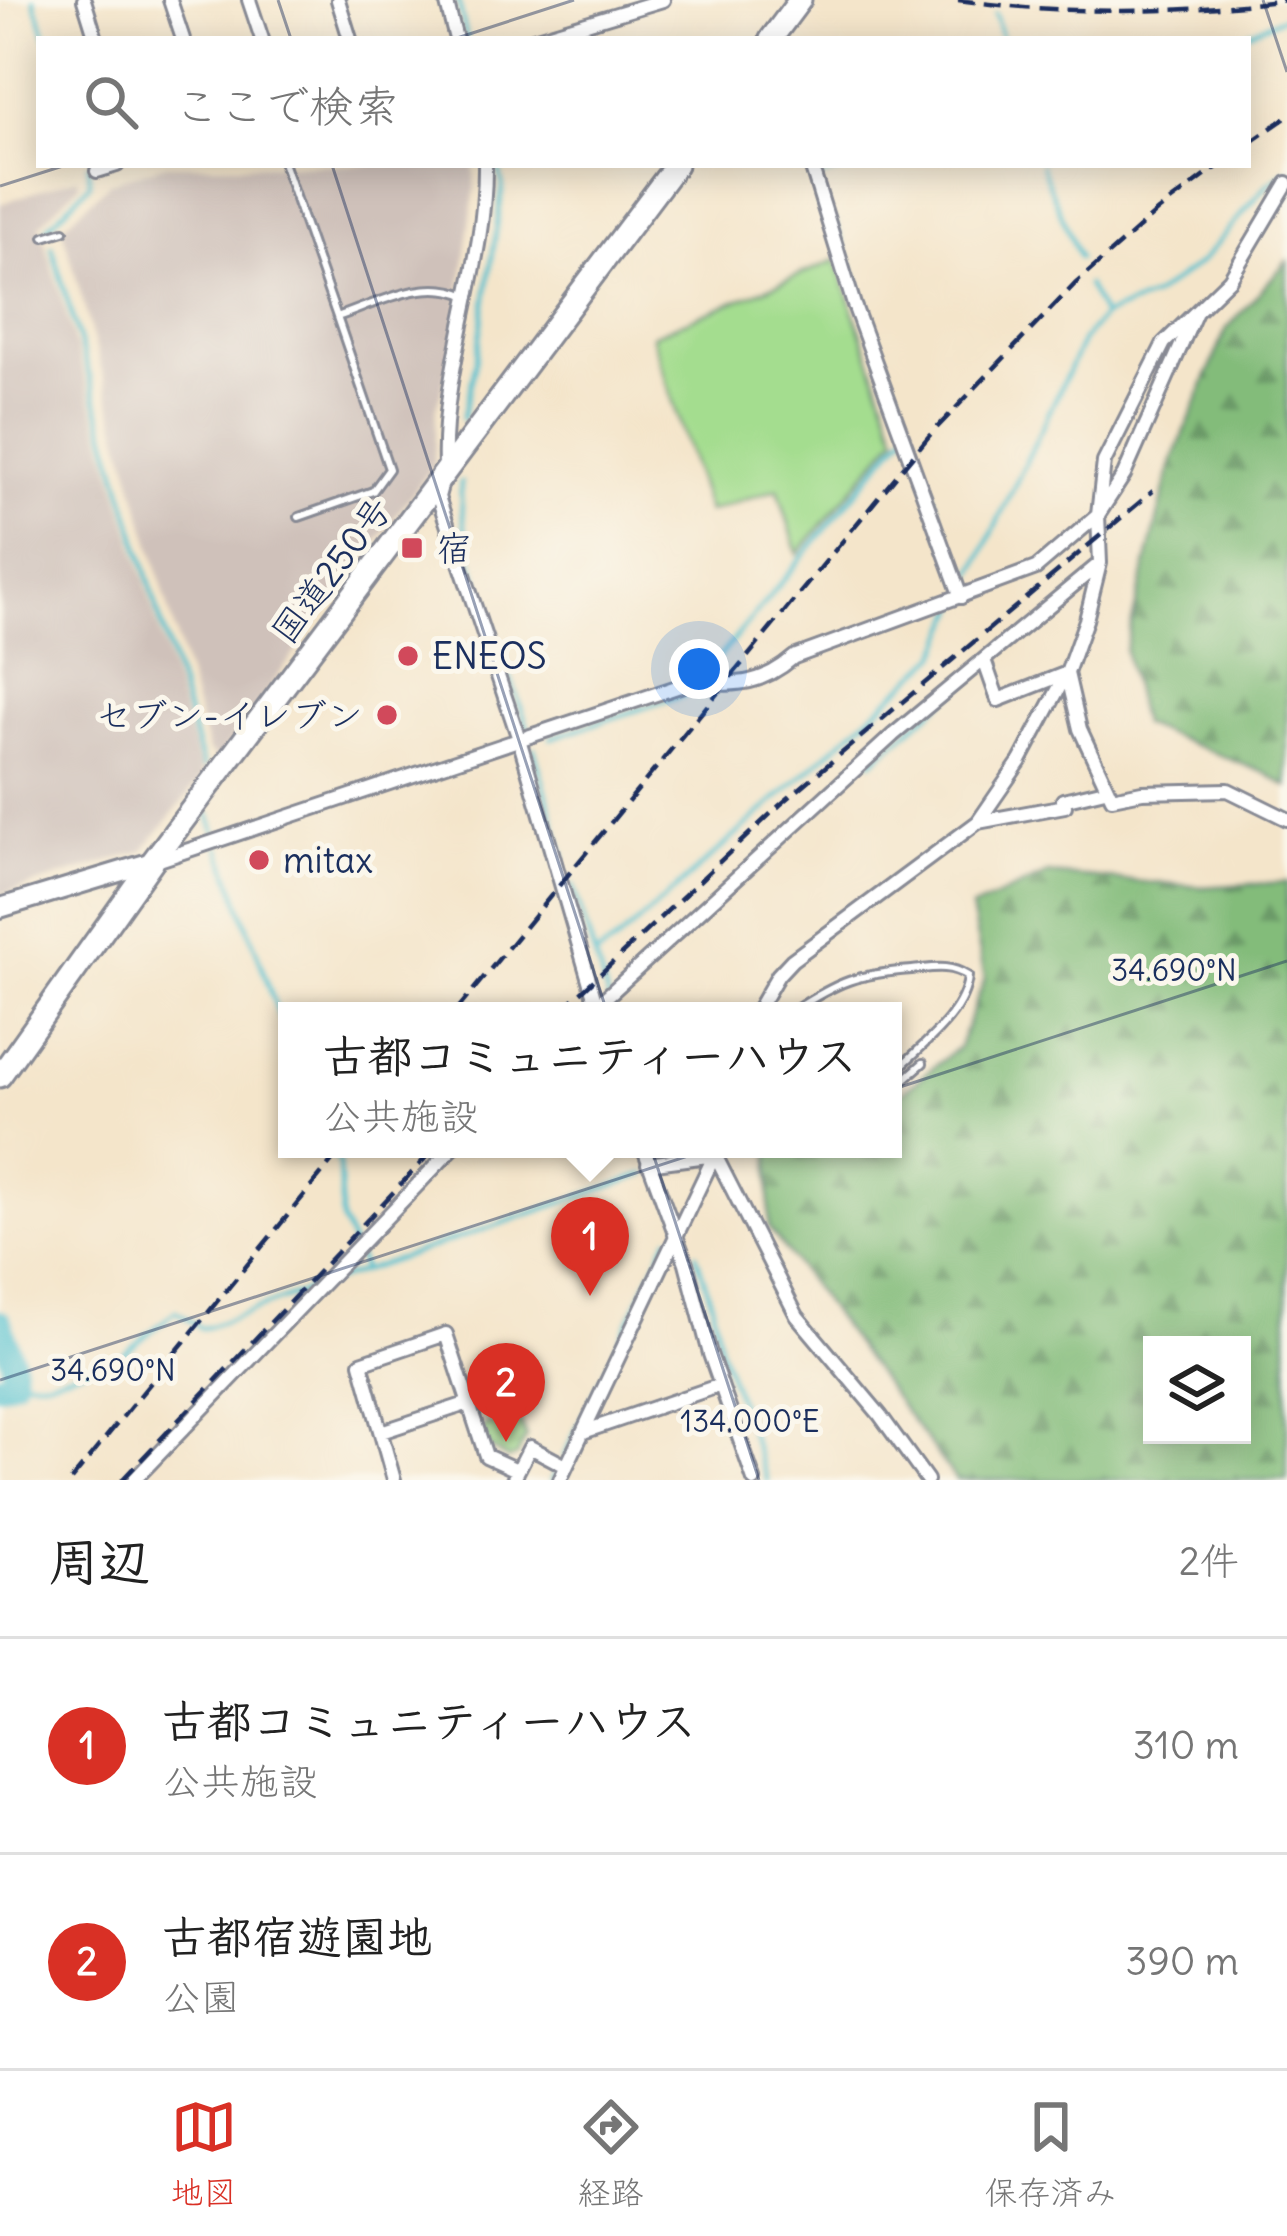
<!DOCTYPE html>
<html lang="ja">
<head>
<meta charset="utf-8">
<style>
	body { margin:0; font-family:Delius,"Klee One",sans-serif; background:#f6f6f6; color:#222 }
	.controls { position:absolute; right:36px; bottom:36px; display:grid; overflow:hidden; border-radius:0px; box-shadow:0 6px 30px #0003 }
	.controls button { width:108px; height:108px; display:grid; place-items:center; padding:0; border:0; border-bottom:3px solid #e0e0e0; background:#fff; color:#222; font:60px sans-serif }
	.you { position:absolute; left:699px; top:669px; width:42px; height:42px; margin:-30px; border:9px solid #fff; border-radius:50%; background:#1a73e8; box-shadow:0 0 0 18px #1a73e833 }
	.badge { display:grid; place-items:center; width:78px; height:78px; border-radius:50%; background:#d93025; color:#fff; font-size:39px; font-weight:700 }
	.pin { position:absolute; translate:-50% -99px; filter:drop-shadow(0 3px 6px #0008) }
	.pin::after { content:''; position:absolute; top:63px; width:42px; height:36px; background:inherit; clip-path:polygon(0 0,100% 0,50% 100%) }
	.popup { position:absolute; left:278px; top:1002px; width:624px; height:156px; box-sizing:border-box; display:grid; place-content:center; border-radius:0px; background:#fff; filter:drop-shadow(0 3px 9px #0005); font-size:39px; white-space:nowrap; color:#767676 }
	.popup b { font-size:45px; color:#222 }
	.popup::after { content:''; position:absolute; left:50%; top:100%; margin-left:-24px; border:24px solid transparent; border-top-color:#fff }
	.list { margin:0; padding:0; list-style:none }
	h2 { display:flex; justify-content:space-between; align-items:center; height:156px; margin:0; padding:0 48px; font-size:51px }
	h2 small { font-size:39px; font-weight:400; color:#767676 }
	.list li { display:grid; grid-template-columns:78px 1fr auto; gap:36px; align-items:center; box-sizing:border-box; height:216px; padding:0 48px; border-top:3px solid #e0e0e0 }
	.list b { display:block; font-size:45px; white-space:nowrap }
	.list p { margin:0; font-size:39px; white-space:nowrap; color:#767676 }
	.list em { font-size:39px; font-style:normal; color:#767676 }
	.icon { flex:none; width:66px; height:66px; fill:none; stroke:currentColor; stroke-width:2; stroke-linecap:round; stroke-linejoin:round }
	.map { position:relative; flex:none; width:1287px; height:1480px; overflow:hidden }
	.search { position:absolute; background:#fff; box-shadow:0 6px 30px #0003; left:36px; right:36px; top:36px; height:132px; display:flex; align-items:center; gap:30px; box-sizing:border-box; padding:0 42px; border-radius:0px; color:#767676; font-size:45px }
	.sheet { height:588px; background:#fff }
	nav { display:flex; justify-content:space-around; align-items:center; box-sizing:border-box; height:168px; border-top:3px solid #e0e0e0; background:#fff; font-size:33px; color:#767676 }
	nav a { display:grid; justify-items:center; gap:6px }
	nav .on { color:#d93025 }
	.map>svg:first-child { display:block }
</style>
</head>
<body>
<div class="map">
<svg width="1287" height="1480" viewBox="0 0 1287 1480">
	<defs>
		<pattern id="forest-firs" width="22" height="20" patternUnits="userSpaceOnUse" patternTransform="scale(3)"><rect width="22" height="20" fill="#83bc7a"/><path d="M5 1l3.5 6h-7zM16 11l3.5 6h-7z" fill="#6a9967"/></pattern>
		<pattern id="park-crowns" width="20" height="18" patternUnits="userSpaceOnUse" patternTransform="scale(3)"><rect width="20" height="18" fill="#a4dd8f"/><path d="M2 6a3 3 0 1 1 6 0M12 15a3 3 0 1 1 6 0" fill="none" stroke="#8dbe7e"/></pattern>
	</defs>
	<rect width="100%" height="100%" fill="#fbf7ec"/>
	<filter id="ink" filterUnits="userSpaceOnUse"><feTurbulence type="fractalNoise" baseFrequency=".00833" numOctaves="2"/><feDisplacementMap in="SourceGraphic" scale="24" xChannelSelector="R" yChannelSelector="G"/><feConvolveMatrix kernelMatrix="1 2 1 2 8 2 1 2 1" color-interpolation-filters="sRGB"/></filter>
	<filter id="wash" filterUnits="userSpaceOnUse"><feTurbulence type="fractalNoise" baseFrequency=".004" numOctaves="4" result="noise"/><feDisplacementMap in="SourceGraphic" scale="48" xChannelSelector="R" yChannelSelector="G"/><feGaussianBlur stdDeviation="2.7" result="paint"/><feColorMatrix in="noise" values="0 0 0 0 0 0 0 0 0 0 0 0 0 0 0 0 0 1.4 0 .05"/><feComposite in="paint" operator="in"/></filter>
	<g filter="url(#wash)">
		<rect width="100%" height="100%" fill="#f4e5ca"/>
		<path fill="#cfc1ba" d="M165,165H474L475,188L452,350L436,410L434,464L217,759L208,750L62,227L111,182Z
			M78,177L79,185L40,225L202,777L143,851L0,895V204Z"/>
		<path fill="#a4dd8f" stroke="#608676" stroke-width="3" d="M836,260L897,436L798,554L778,489L708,512L652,335Z"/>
		<path fill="url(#forest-firs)" stroke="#4f766c" stroke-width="3" fill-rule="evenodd" d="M1287,261V786L1265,773L1141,724L1125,650L1171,465L1226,330Z
			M1048,874L1202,887L1287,882V1480H956L769,1228L770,1149H893V1100L959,1047L985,978L971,909ZM1152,1345H1242V1435H1152Z"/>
		<path fill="url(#park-crowns)" stroke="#608676" stroke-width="3" d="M517,1415L526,1437L517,1456L508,1459L489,1447L483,1427Z"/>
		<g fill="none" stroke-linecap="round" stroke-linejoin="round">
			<path stroke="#55c1cf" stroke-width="4.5" d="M34,0L47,39
				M458,0L467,39
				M995,14L1002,39
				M1235,39L1287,15
				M1041,165L1079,258
				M820,177L860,165
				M834,220L911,435
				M47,228L90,184L88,165
				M52,247L203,767
				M1087,285L1103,316
				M463,419L477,357L503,186L498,165
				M918,453L966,588
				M461,482C456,540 508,667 528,728
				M966,589L1083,340L1103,316L1152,297L1201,262L1267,185L1287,171
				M684,680L687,674L712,666L907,431
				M551,738L684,695
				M534,748L564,857
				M872,762L973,676
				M209,814L215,832
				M220,847L287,1039
				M573,886L612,1011
				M595,956L615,943L938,655L958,606
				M326,1149L339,1162L342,1222L364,1271
				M655,1149L680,1217
				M696,1254L712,1303L720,1348L767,1480
				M328,1283L646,1174
				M14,1380H48L118,1358L176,1311L201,1328L208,1327L311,1289
				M564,1456L669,1237
				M552,1480L555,1473"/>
			<path stroke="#55c1cf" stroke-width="24" d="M0,1322L13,1361L14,1380L0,1385"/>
		</g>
	</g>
	<g filter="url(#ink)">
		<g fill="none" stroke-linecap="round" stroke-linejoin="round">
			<g stroke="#888a94" stroke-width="12">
				<path id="service" d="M284,165L337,317C378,303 426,276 467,296
					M44,237L64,231
					M299,517L373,491L389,469L337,317
					M793,1011C839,981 857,974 912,970C934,968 949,964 968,976C965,1015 919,1047 893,1074
					M893,1089L923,1063"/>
			</g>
			<g stroke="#888a94" stroke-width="18">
				<path id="minor" d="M84,0L96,39
					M170,0L183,39
					M249,0L262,39
					M338,0L350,39
					M446,0L456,39
					M533,39L663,0
					M811,165L854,305L961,597
					M97,171L117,165
					M445,466C441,365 486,267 485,165
					M441,486L438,497L519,739L598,1011
					M984,660L998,700L1067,673L1080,729L1112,798L1142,792L1228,790L1287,819
					M978,822L1065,806L1063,800L1105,790
					M159,860L689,683C734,684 758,688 794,657L1036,568L1098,515L1124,475L1195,314
					M592,1010L893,735L1099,564
					M757,1011L778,975L792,960L978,822L1020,761L1067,673L1086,620L1100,563L1098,515L1104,462L1164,343L1230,279L1287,183
					M644,1149L686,1263L710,1354L754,1480
					M648,1164L715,1155L797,1316L880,1415L927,1480
					M381,1432L469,1403
					M583,1432L721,1385
					M134,1480L452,1149
					M394,1480L361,1363L446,1334L486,1456L517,1470
					M513,1480L530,1447L566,1466
					M560,1480L717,1150"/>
			</g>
			<g stroke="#888a94" stroke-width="24">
				<path id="primary" d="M0,908L152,862"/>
			</g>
			<g stroke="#888a94" stroke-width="27">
				<path id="trunk" d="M771,39L800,0
					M0,1076L152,862L676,165"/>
			</g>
			<use href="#service" stroke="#fff" stroke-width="6"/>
			<use href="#minor" stroke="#fff" stroke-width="12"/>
			<use href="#primary" stroke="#fff" stroke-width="18"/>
			<use href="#trunk" stroke="#fff" stroke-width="21"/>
			<path stroke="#1b2f5e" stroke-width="4.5" stroke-dasharray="18 9" stroke-linecap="butt" d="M958,0C1066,15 1179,14 1287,0
				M1248,144L1287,117
				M456,1011L929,436L1075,284L1158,211L1220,165
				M561,1011L780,805L1153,491
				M71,1480L342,1149
				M122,1480L434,1149"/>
		</g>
	</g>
	<path fill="none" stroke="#1b2f5e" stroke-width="3" stroke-opacity="0.45" d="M278,0L291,39M1263,0L1287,72M454,39L574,0M332,165L759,1480M0,186L66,165M0,1380L1287,961"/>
	<g fill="#d1495b" stroke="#fbf7ec" stroke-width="4.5">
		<rect x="400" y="536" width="24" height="24" rx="6"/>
		<circle cx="408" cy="656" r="12"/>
		<circle cx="387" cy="715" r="12"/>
		<circle cx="259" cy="860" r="12"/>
	</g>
	<g text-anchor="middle" stroke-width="10" stroke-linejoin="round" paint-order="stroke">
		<g font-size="36" fill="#1b2f5e" stroke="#fbf7ec" text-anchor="start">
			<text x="436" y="561">宿</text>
			<text x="432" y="669">ENEOS</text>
			<text x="363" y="728" text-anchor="end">セブン-イレブン</text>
			<text x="283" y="873">mitax</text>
		</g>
		<g font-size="36" fill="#1b2f5e" stroke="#fbf7ec">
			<text transform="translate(331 570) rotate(-53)" y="13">国道250号</text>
		</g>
	</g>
	<g font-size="30" text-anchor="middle" fill="#1b2f5e" stroke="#fbf7ec" stroke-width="10" stroke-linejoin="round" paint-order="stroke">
		<text x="1174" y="981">34.690°N</text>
		<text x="113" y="1381">34.690°N</text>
		<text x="750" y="1432">134.000°E</text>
	</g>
</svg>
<div class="controls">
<button><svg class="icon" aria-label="layers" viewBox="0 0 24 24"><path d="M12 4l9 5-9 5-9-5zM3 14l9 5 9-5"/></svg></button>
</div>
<div class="you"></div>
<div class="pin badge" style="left:590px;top:1296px">1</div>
<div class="popup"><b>古都コミュニティーハウス</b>公共施設</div>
<div class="pin badge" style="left:506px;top:1442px">2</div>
<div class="search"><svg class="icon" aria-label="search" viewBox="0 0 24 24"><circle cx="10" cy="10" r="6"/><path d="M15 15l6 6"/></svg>ここで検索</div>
</div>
<section class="sheet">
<h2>周辺<small>2件</small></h2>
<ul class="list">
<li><span class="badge">1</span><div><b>古都コミュニティーハウス</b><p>公共施設</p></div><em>310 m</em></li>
<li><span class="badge">2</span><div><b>古都宿遊園地</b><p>公園</p></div><em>390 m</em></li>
</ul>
</section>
<nav>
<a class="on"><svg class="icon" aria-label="map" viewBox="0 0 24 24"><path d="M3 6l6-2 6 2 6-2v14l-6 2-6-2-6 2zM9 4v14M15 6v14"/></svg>地図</a>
<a><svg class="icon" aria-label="directions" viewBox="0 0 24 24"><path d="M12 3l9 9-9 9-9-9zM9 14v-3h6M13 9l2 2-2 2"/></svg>経路</a>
<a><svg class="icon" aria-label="saved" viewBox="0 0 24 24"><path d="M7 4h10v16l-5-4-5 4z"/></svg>保存済み</a>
</nav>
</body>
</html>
